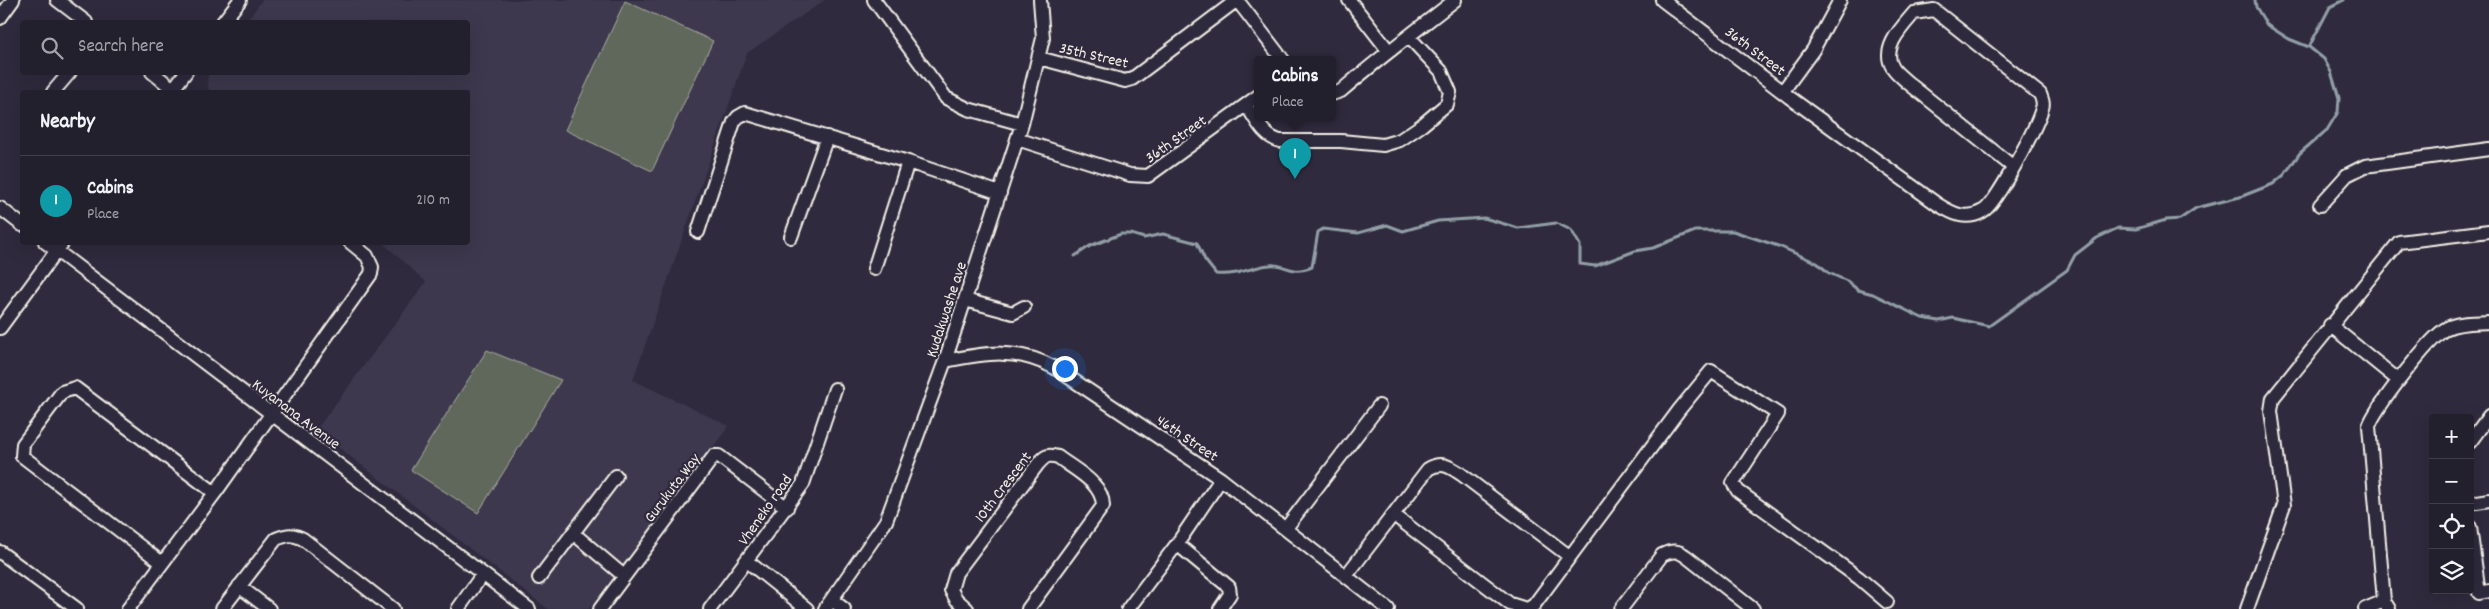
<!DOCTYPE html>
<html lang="en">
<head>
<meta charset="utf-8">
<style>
	body { margin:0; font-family:Dekko,sans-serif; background:#2f2d3a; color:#f1f3f6 }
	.controls { position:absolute; right:15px; bottom:15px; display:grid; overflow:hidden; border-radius:5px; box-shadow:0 5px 20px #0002 }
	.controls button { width:45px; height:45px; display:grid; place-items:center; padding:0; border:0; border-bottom:1px solid #403e4a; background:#23202e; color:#f1f3f6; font:25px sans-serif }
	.you { position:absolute; left:1064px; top:368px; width:18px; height:18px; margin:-12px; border:4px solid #fff; border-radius:50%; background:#1a73e8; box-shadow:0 0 0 8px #1a73e833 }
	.badge { display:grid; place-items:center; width:32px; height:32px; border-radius:50%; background:#8c9099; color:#fff; font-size:16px; font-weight:700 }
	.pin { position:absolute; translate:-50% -41px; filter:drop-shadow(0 1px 2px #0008) }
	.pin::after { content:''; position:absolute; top:26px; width:18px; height:15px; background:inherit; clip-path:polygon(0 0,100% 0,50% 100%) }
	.popup { position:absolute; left:1254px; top:56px; width:82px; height:65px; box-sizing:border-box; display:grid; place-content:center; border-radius:5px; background:#23202e; filter:drop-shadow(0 1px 4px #0005); font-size:16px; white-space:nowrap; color:#a3a3aa }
	.popup b { font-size:19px; color:#f1f3f6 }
	.popup::after { content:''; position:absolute; left:50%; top:100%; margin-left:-10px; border:10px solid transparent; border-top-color:#23202e }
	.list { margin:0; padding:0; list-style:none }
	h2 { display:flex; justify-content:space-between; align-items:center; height:65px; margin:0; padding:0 20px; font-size:21px }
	h2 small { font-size:16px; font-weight:400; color:#a3a3aa }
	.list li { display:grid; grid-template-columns:32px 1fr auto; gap:15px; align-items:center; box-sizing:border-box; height:90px; padding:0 20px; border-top:1px solid #403e4a }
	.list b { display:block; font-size:19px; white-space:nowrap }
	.list p { margin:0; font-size:16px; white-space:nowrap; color:#a3a3aa }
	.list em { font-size:16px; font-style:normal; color:#a3a3aa }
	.icon { flex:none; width:28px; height:28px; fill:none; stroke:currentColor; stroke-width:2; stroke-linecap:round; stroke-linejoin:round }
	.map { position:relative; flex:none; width:2489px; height:609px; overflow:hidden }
	.search { position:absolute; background:#23202e; box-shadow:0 5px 20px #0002; left:20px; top:20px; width:450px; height:55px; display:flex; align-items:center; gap:12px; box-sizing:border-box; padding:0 18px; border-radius:5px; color:#a3a3aa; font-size:19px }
	.panel { position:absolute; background:#23202e; box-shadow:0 5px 20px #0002; left:20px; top:90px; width:450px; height:155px; border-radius:5px }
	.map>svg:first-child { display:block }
</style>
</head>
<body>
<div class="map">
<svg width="2489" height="609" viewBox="0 0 2489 609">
	<rect width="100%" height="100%" fill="#2f2a3d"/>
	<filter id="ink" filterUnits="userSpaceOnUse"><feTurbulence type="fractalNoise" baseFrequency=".02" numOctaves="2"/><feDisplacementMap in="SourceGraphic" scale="10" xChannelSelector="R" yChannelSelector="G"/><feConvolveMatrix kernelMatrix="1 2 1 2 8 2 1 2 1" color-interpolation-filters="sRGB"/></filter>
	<g filter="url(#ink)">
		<path fill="#3e384e" d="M262,0H825L747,53L633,380L729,426L589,609H548L316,430L426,282L383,243L468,242V92H209L207,78L210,72H468V22H246Z"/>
		<path fill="#60685b" stroke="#aaaca2" d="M625,1L713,41L652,171L565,130Z
			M487,350L561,380L478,513L411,470Z"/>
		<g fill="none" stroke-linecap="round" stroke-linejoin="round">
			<path stroke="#929fa7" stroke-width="3" d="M2309,47L2330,7L2344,0
				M1075,256L1090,246L1121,234H1131L1144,238L1163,234L1197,243L1205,260L1216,274C1241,276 1249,267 1270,265C1285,263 1290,276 1312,267L1318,232L1323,229L1358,233L1387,225L1403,231L1438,221L1484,218L1518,228L1556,223L1571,230L1580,245V264L1595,266L1635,251L1653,248L1695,231H1733L1781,247L1817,263L1829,273L1847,281L1858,290L1873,294L1922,318L1939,321L1953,318L1989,326L2067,270L2075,255L2097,238L2118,228L2136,229L2166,220L2180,219L2196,208L2240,197L2273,184L2284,175L2300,153L2327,130L2338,112L2339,98L2331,72L2324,59L2309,47L2289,39L2267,25L2256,7L2255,0"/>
			<g stroke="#f4f1e8" stroke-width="16">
				<path id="minor" d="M57,0L86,22
					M874,0L946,98L968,109L1022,124
					M1237,0L1283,60
					M1349,0L1388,50
					M1662,0L1789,97L1937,204C1953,214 1966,221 1983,211C1996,204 2038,125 2042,108C2044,104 2042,99 2040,94L1934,10L1914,13C1902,27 1880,49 1893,68C1896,73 1903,78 1907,82L2012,166
					M0,18L13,0
					M223,22L240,0
					M1039,58L1125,81L1132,79L1237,0
					M152,72L173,89
					M1783,91L1813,50L1840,0
					M53,92L70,72
					M171,92L186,72
					M1332,94L1341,91C1378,59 1417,30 1455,0
					M1247,106C1256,119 1263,137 1280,141H1341L1383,145L1400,140L1422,125L1447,104L1450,92L1441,71L1409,37
					M1017,139L1130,175L1148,176L1258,96
					M2320,205L2347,175L2365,166L2489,149
					M0,208L22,225
					M698,232L734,122L738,117L745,113L908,162L1000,193
					M791,237L827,137
					M45,242L529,609
					M874,269L908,162
					M965,300L1013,313L1024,307
					M2330,325L2398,380
					M0,328L63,242
					M945,361C986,353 1016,347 1055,368L1221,479L1388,609
					M2470,442L2489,416
					M2470,503L2489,500
					M1394,515L1510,604L1526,609
					M2470,527L2479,593L2489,591
					M1286,528L1379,406
					M573,533L624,576
					M1177,544L1229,587L1230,594L1220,609
					M0,552L77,609
					M747,561L807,609
					M162,563L22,456L23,444L62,392L75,388L215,493
					M1346,576L1428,469C1441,461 1449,466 1461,474L1569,556
					M539,578L616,476
					M239,586L269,609
					M832,600L844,609
					M128,609L215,493L371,274L372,267L367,256L350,242
					M222,609L276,539C286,535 292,533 303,539L393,609
					M458,609L482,575
					M600,609L714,456H719L787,508
					M710,609L803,484L835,389
					M825,609L886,521L945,361L1022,124L1043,38L1040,0
					M967,609L956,599L951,590L956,573L1038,464C1045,456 1048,454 1058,457C1075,470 1103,483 1103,506L1028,609
					M1128,609L1177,544L1221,479
					M1528,609L1534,605L1679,410L1711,371L1778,414L1733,483L1738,491L1859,578L1887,602
					M1621,609L1662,555C1672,550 1678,550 1687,557L1753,609
					M2247,609L2284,505L2271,411L2273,398L2399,242L2489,231
					M2365,609L2384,601
					M2389,609L2384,601L2369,426C2376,407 2430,337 2447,328C2459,322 2476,323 2489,322"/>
			</g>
			<use href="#minor" stroke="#2f2a3d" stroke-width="12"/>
		</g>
	</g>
	<g text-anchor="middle" stroke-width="4.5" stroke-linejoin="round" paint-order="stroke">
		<g font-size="16" fill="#f4f1e8" stroke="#2f2a3d">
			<text transform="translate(1756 50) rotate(37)" y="6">36th Street</text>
			<text transform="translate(1094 54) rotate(13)" y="6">35th Street</text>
			<text transform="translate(1175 138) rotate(-35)" y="6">36th Street</text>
			<text transform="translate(945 309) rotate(-72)" y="6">Kudakwashe ave</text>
			<text transform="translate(297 413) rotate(37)" y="6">Kuyanana Avenue</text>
			<text transform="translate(1188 437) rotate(34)" y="6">46th Street</text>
			<text transform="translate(1002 486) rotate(-53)" y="6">10th Crescent</text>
			<text transform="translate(671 487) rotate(-53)" y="6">Gurukuta Way</text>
			<text transform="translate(764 509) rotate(-55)" y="6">Vheneko road</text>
		</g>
	</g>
</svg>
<div class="controls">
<button>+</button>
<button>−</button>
<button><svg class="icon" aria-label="locate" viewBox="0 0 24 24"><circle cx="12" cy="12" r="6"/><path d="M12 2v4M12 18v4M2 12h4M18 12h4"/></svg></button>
<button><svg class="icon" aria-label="layers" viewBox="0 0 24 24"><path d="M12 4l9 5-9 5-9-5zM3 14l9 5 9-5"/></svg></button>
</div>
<div class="you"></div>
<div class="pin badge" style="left:1295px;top:179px;background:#0f9aa8">1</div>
<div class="popup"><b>Cabins</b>Place</div>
<div class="search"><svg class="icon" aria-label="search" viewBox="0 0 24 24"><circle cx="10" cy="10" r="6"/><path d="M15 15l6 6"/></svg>Search here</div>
<section class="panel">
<h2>Nearby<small></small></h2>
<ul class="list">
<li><span class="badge" style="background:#0f9aa8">1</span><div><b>Cabins</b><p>Place</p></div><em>210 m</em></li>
</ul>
</section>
</div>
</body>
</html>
